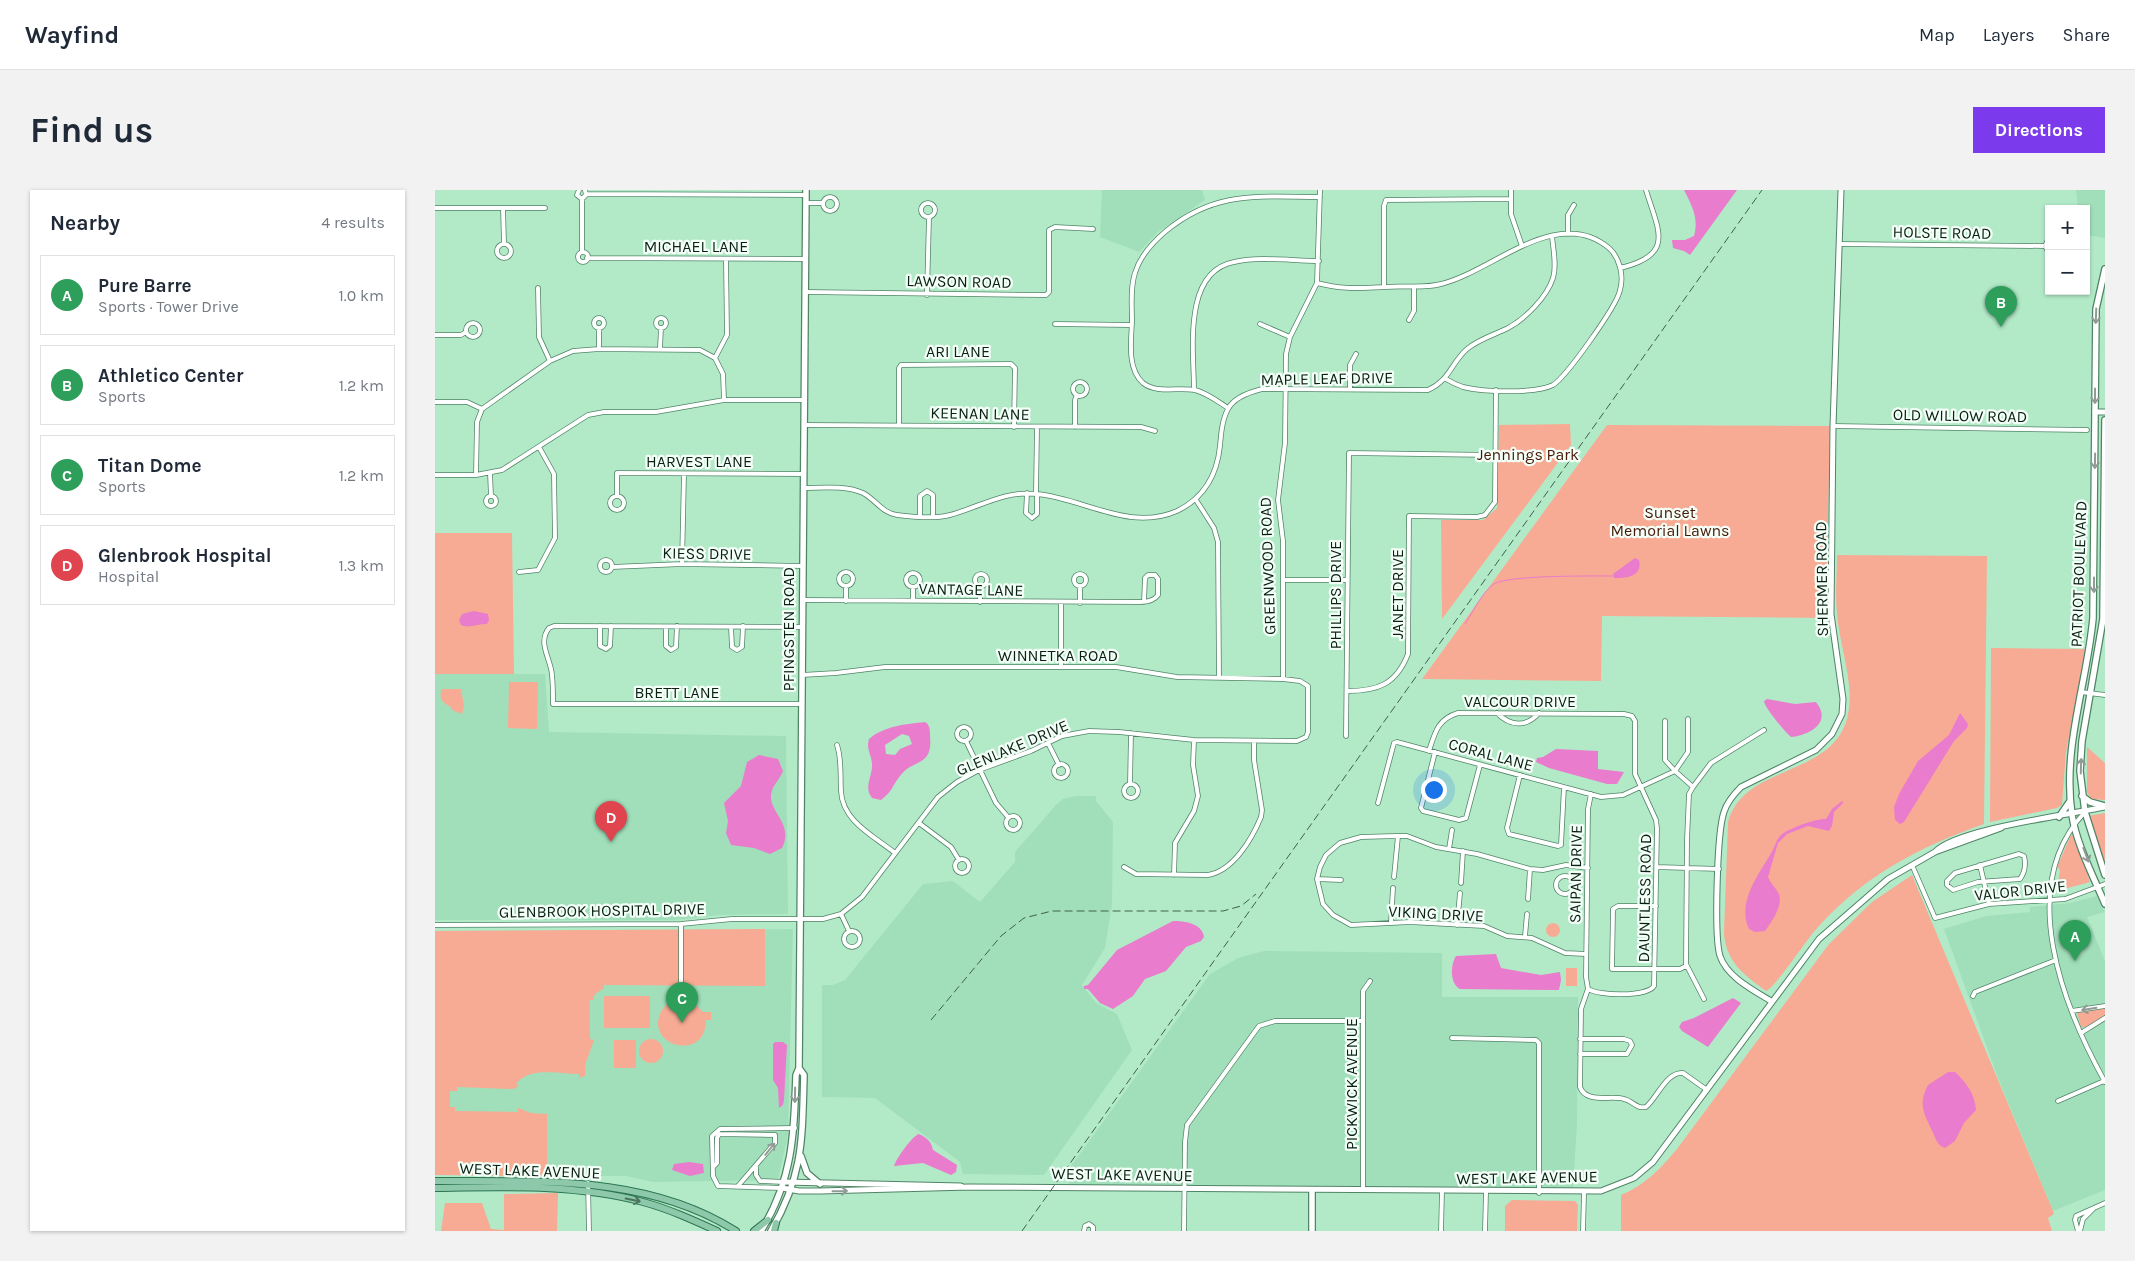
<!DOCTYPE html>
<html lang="en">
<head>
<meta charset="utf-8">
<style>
	body { margin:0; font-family:Karla,sans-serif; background:#f2f2f3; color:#1f2937 }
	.controls { position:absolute; right:15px; top:15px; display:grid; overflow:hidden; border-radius:0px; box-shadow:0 1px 4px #0004 }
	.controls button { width:45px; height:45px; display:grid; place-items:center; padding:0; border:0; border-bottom:1px solid #e0e1e3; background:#fff; color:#1f2937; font:25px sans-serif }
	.you { position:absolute; left:998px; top:599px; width:18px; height:18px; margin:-12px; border:4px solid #fff; border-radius:50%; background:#1a73e8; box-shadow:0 0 0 8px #1a73e833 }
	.badge { display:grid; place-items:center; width:32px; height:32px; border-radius:50%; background:#7c3aed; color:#fff; font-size:16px; font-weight:700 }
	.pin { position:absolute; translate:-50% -41px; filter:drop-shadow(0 1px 2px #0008) }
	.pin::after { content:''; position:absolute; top:26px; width:18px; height:15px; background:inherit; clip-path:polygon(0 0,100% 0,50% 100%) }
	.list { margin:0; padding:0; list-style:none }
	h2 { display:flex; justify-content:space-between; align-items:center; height:65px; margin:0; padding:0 20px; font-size:21px }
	h2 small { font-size:16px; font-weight:400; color:#747a83 }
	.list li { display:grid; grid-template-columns:32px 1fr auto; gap:15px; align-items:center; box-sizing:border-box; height:80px; margin:0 10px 10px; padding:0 10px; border:1px solid #e0e1e3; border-radius:0px }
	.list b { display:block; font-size:19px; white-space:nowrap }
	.list p { margin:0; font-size:16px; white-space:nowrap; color:#747a83 }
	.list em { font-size:16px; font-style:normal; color:#747a83 }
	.map { position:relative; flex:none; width:1670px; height:1041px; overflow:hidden; border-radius:0px }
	header { display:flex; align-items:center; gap:30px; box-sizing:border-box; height:70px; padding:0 25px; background:#fff; border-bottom:1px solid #e0e1e3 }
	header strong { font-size:24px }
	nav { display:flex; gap:28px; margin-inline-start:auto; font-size:18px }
	.intro { display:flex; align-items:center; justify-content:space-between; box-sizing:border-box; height:120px; padding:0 30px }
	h1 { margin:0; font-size:35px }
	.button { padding:12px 22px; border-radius:0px; background:#7c3aed; color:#fff; font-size:18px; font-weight:700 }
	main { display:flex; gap:30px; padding:0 30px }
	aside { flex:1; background:#fff; border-radius:0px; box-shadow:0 1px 4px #0004 }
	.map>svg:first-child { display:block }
</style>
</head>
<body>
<header>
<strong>Wayfind</strong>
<nav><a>Map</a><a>Layers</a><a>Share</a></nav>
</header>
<div class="intro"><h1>Find us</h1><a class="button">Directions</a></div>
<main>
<aside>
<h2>Nearby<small>4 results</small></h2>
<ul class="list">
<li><span class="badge" style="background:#2e9e5b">A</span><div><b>Pure Barre</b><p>Sports · Tower Drive</p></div><em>1.0 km</em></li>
<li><span class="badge" style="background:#2e9e5b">B</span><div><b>Athletico Center</b><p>Sports</p></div><em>1.2 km</em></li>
<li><span class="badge" style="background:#2e9e5b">C</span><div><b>Titan Dome</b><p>Sports</p></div><em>1.2 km</em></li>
<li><span class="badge" style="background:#e0444e">D</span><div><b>Glenbrook Hospital</b><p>Hospital</p></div><em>1.3 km</em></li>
</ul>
</aside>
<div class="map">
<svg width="1670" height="1041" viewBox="0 0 1670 1041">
	<rect width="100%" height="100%" fill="#b2eac8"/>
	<path fill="#a1dfba" d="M667,0H767L770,10L723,42L704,62L665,47Z
		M1641,0H1670V48L1651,45V19H1643Z
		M0,484H110L114,542L351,546L353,724L285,725L240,730H0Z
		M641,606H661V611L678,632L677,715L670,758L647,795L661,813L682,824L697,860L609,985L528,984L525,972L440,908L387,907V795H398L410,790L488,694L518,691L545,712L580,672V662L621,615L628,609Z
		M1662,706L1670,722L1652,727L1670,771V1000L1618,1021L1563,888L1509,739L1551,726L1595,722V717L1635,713Z
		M358,739L353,944L343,990L218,992L191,986L0,985V741Z
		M829,761L1007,763V807H1143L1142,933L1138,999L634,995V979L775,784L803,768Z"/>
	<path fill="#f8ab94" d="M1135,234L1136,255L1007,429L1006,330H1048L1062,318L1064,235Z
		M1172,235L1395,236L1391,428L1167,426L1166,491L987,489Z
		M0,343H77L79,484H0Z
		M1402,365L1552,366L1549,634C1486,656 1429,686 1384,736C1372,748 1342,796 1331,801C1309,785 1291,772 1289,743L1293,632C1309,574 1395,588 1412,529C1421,495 1404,456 1402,423C1400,404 1402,384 1402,365Z
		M1556,458L1651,459L1631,562L1627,615L1622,618L1555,632Z
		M74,492H103L102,539L73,538Z
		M7,499H26L29,516L27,524L17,520L16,517C7,513 3,508 7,499Z
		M1652,557L1670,573V610L1656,609L1652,602Z
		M1670,623V675L1653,626Z
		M1636,645L1640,647L1655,692L1622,701L1625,680L1622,677Z
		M1477,685L1618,1021L1619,1024L1613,1028L1617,1041H1186V1005C1210,995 1225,979 1242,959L1394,754L1437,712Z
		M1111 740a7 7 0 1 1 14 0a7 7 0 1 1-14 0Z
		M330,739V796L169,795V798L160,804L158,810H155V849L159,850L150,875V886L144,888V884C125,884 94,876 81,894L84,896L78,899L22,897V901H15V917H20V921L83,922V918L96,923L112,924V986L0,985V741Z
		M1131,778H1142V796H1131Z
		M169,806H215V838H169Z
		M245,809L257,811L268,822H276V830H271C271,873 209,856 226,822C230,814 237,810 245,809Z
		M1670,817V825L1654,837H1646L1642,822Z
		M204 861a12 12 0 1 1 24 0a12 12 0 1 1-24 0Z
		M179,850H201V878H179Z
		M123,1003L122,1041H6L10,1013H47L56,1039L69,1040V1004Z
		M1077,1010L1140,1011L1143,1015L1142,1041H1070V1016Z"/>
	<path fill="#e97ccc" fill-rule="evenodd" d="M1249,0H1302L1255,65L1249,61L1238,58L1237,50H1250L1259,46C1264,28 1257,16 1249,0Z
		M1200,368L1204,370C1208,387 1191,388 1179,388L1178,384Z
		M39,421L53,424L54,430L52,434C42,433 36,439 26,435L24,430L27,424Z
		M1332,509L1360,514L1381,512C1397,532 1376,545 1356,547C1350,542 1329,517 1329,511Z
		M1525,523L1533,534L1532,538L1519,551L1469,632L1465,634L1460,630L1459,617L1464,604L1483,571L1514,545Z
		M490,532C495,535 495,540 495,546C498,578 478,568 465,586C457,596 458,601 446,610L437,608C428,597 438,586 437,573C436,564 431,559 434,549C449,536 471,534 490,532ZM467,544L474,546L477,554L465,559L460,565L451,564L450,555Z
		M1121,559L1163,561V579L1189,582L1182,594H1172L1114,578L1101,572L1102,568L1108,567Z
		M324,565L343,569L348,581C345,590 336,596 336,606C335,623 359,634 347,658L335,664L319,658L296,655L291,643L293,631L289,613L306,596L312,572Z
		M1407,611L1408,613L1399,622L1397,636L1394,641L1373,636L1352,644L1343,653L1333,687C1336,694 1341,698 1344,704C1348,716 1337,731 1330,741L1320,742L1314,739C1302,713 1322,687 1335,665C1340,658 1340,651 1346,645C1354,638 1382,628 1391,629L1397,619Z
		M738,731C749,731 767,733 769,747L766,751L751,757L731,781L710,789L698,806L678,819L665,813L653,799H649V796L653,795L682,760Z
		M1061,764L1066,778L1106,785L1125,782L1126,790L1124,800L1025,799C1015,794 1015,775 1021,766Z
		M1298,808L1306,813L1273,857L1247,841L1244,837L1247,832L1259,828Z
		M340,852H348L352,855L349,910L348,915L344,918L343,898L338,890V854Z
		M1513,882H1520C1531,892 1540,904 1541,920L1529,933L1520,951L1510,958C1503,956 1501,950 1498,943C1490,925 1482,916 1493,895Z
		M484,944C492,948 496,951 498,960L522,975L521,982L516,985L488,973L459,976C461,969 477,946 484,944Z
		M254,972L268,974L269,983L255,986L237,980L239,974Z"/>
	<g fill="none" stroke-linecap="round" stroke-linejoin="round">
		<path stroke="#e97ccc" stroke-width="1" d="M1030,434C1038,422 1047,402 1059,394C1073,385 1156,386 1178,386"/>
		<g stroke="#508466" stroke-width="5.5">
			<path id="minor" d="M144,0L142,5L147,9L151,5L150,0
				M1076,0V24L1087,56
				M152,4L371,5
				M388 14a7 7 0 1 1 14 0a7 7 0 1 1-14 0Z
				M147,9V62
				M486 20a7 7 0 1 1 14 0a7 7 0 1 1-14 0Z
				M371,13H387
				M0,18H110
				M68,18L69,54
				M1133,44V25L1139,15
				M1614,48L1610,56L1614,63
				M1404,54L1610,56
				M62 61a7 7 0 1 1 14 0a7 7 0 1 1-14 0Z
				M143 67a5 5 0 1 1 10 0a5 5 0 1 1-10 0Z
				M152,68L370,69
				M1185,78C1241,65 1223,40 1211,0
				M882,93C909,100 923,98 950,97C968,95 988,99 1006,94C1057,82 1122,14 1174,58C1185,68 1189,86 1185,100C1182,116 1131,187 1118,195C1100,204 1048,202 1028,197C1022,195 1016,192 1011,189
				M949,97V16L951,10L1076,9
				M103,98L104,147L115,171
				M370,102L611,105L614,102V40L620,37L658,39
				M492,105L494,27
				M221 133a5 5 0 1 1 10 0a5 5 0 1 1-10 0Z
				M159 133a5 5 0 1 1 10 0a5 5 0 1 1-10 0Z
				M974,130L979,121V97
				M31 140a7 7 0 1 1 14 0a7 7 0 1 1-14 0Z
				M620,134L696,135
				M825,134L855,147
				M164,138V159
				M0,145H26L31,142
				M225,158L226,138
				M280,168L292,145L291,69
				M638 199a7 7 0 1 1 14 0a7 7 0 1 1-14 0Z
				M915,199V175L921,164
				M759,200C759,162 747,82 799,72C826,66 857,71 884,71
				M0,212H32L47,219
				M793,218C782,211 772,203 760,200C743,197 722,204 708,193C692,179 696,151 697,132C697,116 695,98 700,83C705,66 718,52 731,41C781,0 823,7 885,7
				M369,235L706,237L720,241
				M464,235V178L466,175L576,174L580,178L579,237
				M1398,236L1652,240
				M640,237V210L642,205
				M55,283L56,306
				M0,285H41L67,280L153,225L169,222H221L289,210H369
				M41,285L42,232L47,219L115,171L138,161L164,159L265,160L280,168L288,184L289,210
				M368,298C387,298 410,295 428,303C440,309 447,323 462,325C478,327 500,329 515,325C545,317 570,300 602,304C648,308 694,342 742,321C769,308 782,285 785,256C786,244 787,230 793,219C799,207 815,202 827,199L993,200C1015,190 1016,173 1032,159C1044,149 1059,145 1073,138C1090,129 1112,107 1118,88C1122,75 1118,59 1117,46
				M592,303L591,323L597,328L602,324V304
				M601,303L602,237
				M182,306V283L368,284
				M51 311a5 5 0 1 1 10 0a5 5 0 1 1-10 0Z
				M175 313a7 7 0 1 1 14 0a7 7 0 1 1-14 0Z
				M761,310L779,338L783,352L784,487
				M485,326V306L492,301L498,305V326
				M165 376a6 6 0 1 1 12 0a6 6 0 1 1-12 0Z
				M247,374L249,284
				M177,377L247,374L367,376
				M84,382L103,380L120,348L119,284L104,257
				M404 389a7 7 0 1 1 14 0a7 7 0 1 1-14 0Z
				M471 390a7 7 0 1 1 14 0a7 7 0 1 1-14 0Z
				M639 390a6 6 0 1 1 12 0a6 6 0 1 1-12 0Z
				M540 390a6 6 0 1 1 12 0a6 6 0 1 1-12 0Z
				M848,390H912
				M411,396V411
				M645,397V413
				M367,410L705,412C711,412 719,411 723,405V389L720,385H713L710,388L709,412
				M478,410V397
				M545,412V396
				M165,436V456L171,459L175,456L176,436
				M231,437V456L236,460L241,457L242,436
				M296,437L297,457L302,460L307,457L308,436
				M626,477V412
				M848,489V351L843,310L850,253L851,164L855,147L882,93L885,0
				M912,501C942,501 961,495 973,464L974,326L1042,327L1050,325L1060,312L1061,200
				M1646,502L1670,505
				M366,514H118C118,504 118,494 117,485C116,469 102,453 114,438L119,436L367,437
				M1062,523C1075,536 1091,538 1104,523
				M1253,529V562L1240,581L1258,597L1254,604L1252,650L1251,774L1269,809
				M522 544a7 7 0 1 1 14 0a7 7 0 1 1-14 0Z
				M911,546L914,263L1059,265
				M531,551L561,613L573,627
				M613,553L624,575
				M402,555C407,570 405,585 406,601C407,631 439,646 460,663
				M994,561C1000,542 1003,529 1023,523L1189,524L1197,526L1200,531V584L1221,630L1222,639L1219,796C1212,807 1164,806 1153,799
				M1000,562L986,618L988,621L1024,630L1031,628L1045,575
				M619 581a7 7 0 1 1 14 0a7 7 0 1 1-14 0Z
				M1085,585L1072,638L1074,644L1123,656L1126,655L1129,597
				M695,594L696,543
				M689 601a7 7 0 1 1 14 0a7 7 0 1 1-14 0Z
				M1258,597L1276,573L1329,540
				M943,613L959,553L962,552L1166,607L1188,605L1240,581L1230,570V531
				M1650,622C1580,696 1628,816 1670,892
				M571 633a7 7 0 1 1 14 0a7 7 0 1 1-14 0Z
				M484,633L516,657L524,670
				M1014,659L1017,640
				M1584,664L1589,666C1591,674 1590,682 1585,689L1543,692L1518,700L1512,695V691L1520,683Z
				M520 676a7 7 0 1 1 14 0a7 7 0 1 1-14 0Z
				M1477,675L1500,728L1554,714L1630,709L1670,694
				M1545,675L1554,714
				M689,677L701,684L773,685C798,681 817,649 826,627L827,620L819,570V551
				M1222,677L1284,679
				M739,685L740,653L759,621L763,606L758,575L759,550
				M1121 695a9 9 0 1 1 18 0a9 9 0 1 1-18 0Z
				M959,687L963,646
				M882,689L906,690
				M1026,693L1028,661
				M1093,709L1095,679
				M1221,716H1183L1178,719L1177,779H1245L1251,776
				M406,724L414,741
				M956,732L958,698
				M0,735L246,734L297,729H388L406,724L427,707L503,607L522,592L544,580L596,561L627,546L654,541L684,542L759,550L862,551L871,547L873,542V496L865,491L848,489L742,487L681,477H450L401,483L367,485
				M1022,735L1025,703
				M409 749a8 8 0 1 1 16 0a8 8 0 1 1-16 0Z
				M1090,746L1092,724
				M1151,764L1130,763L1097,748L1072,746L1049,736L975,732L916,735L898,725L888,714L882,689L885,677L891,665L905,653L926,647L961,646H972L1001,657L1042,664L1095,679L1108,680L1131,675L1153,678
				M1153,799L1146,819L1145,897C1151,914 1176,905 1189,909C1198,911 1201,919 1211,917C1222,908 1232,881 1248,883L1272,900
				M1153,799L1151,787L1153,619L1156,604
				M246,801V734
				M1538,806L1540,802L1621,770
				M1637,821L1670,816
				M1646,843L1670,828
				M1017,848L1101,850L1104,853V1003
				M1145,864H1192L1197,855L1195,851L1189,849H1145
				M1623,911L1669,891
				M278,977L282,973V948L284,944L340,945V953L303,996
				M321,977V985L325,991L349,992
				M153,993L154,1041
				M347,998L283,996L278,986L277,946L285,939L360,938
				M928,999V801L935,791
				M649,1041L650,1036L654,1034L658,1037V1041
				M749,1041L750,952L752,935L824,836L840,831H928
				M1006,1041L1007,1001
				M1050,1041L1051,1002
				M1148,1041L1149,1003
				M1643,1041L1640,1030L1641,1026L1670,1013
				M1645,1041L1648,1029L1659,1018"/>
		</g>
		<g stroke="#508466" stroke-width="7">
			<path id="tertiary" d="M1660,222H1670
				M1500,662L1566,638
				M1336,811C1318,800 1292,787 1285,766C1279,746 1282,642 1289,622C1292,612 1299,604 1306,597L1381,560L1397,544L1407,524L1408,509L1396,424L1398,236L1406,0
				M349,992L526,996
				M347,998L364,1001H385L534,997L1166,1001L1199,988L1218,972L1384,749L1453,689L1500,662C1521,639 1634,625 1670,617"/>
		</g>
		<g stroke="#508466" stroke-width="8">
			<path id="secondary" d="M1670,79L1661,119L1658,428C1652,494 1627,557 1637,625C1641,653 1659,688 1670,714
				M1670,230L1668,429L1647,551L1645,581L1650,622L1670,685
				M1647,606L1655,612L1670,616
				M1624,627L1635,611
				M366,966L372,983L385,994
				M326,1041C358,989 359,944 361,885L364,878L371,0
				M336,1041C369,984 367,949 369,885L364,878
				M877,1041V1000"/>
		</g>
		<g stroke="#2c7650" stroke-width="8">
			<path id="primary" d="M0,991C103,992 211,984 301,1041
				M0,998C69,997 141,994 208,1012C234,1019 258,1030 282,1041
				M319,1041L333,1030
				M339,1041L341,1033"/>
		</g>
		<use href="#minor" stroke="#fff" stroke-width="4"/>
		<use href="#tertiary" stroke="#fff" stroke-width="5"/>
		<use href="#secondary" stroke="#fff" stroke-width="5.5"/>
		<use href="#primary" stroke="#8cc8a9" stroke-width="6"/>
		<path stroke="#40604d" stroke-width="1" stroke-dasharray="8 4" stroke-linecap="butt" d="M496,830L566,746L589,728L617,721H788L806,716L821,704
			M587,1041L1327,0"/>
	</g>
	<defs><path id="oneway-shaft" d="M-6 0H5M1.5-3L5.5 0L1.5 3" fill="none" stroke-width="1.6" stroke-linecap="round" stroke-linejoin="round" transform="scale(1.25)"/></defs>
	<g stroke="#919b95">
		<use href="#oneway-shaft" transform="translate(1661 126) rotate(92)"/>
		<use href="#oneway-shaft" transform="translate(1660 206) rotate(90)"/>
		<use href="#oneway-shaft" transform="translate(1660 271) rotate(91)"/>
		<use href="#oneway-shaft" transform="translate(1659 395) rotate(90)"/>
		<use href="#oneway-shaft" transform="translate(1646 576) rotate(-88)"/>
		<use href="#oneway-shaft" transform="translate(1651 665) rotate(69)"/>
		<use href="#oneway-shaft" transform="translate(1654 819) rotate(171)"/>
		<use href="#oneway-shaft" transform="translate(360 905) rotate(91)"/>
		<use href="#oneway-shaft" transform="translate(335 959) rotate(-51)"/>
		<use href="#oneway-shaft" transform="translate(405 1001) rotate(-1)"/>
	</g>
	<use stroke="#4b745e" href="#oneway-shaft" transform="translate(198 1010) rotate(12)"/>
	<g text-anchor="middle" stroke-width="4.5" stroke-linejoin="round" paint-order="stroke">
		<g font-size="16" fill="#0a2014" stroke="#f4fff8">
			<text transform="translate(1507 42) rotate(1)" y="6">HOLSTE ROAD</text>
			<text x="261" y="62">MICHAEL LANE</text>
			<text transform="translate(524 91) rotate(1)" y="6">LAWSON ROAD</text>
			<text x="523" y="167">ARI LANE</text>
			<text transform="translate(892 188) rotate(-1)" y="6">MAPLE LEAF DRIVE</text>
			<text transform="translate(545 223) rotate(1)" y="6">KEENAN LANE</text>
			<text transform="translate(1525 225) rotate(1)" y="6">OLD WILLOW ROAD</text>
			<text x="264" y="277">HARVEST LANE</text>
			<text transform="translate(272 363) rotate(1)" y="6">KIESS DRIVE</text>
			<text transform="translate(832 376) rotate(-92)" y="6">GREENWOOD ROAD</text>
			<text transform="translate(1643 384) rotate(-88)" y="6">PATRIOT BOULEVARD</text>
			<text transform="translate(1386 389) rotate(-91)" y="6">SHERMER ROAD</text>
			<text transform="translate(536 399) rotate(1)" y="6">VANTAGE LANE</text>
			<text transform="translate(962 404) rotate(-90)" y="6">JANET DRIVE</text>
			<text transform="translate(900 405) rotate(-90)" y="6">PHILLIPS DRIVE</text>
			<text transform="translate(353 439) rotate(-90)" y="6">PFINGSTEN ROAD</text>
			<text x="623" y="471">WINNETKA ROAD</text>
			<text x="242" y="508">BRETT LANE</text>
			<text x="1085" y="517">VALCOUR DRIVE</text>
			<text transform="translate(577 557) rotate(-23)" y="6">GLENLAKE DRIVE</text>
			<text transform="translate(1056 564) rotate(15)" y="6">CORAL LANE</text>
			<text transform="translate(1140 684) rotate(-89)" y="6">SAIPAN DRIVE</text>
			<text transform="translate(1585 700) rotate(-6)" y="6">VALOR DRIVE</text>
			<text transform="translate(1209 708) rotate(-89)" y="6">DAUNTLESS ROAD</text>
			<text transform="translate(167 720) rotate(-1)" y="6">GLENBROOK HOSPITAL DRIVE</text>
			<text transform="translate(1001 723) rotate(3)" y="6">VIKING DRIVE</text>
			<text transform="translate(916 894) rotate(-90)" y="6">PICKWICK AVENUE</text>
			<text transform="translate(95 980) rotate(2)" y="6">WEST LAKE AVENUE</text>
			<text transform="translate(687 984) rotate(1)" y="6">WEST LAKE AVENUE</text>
			<text transform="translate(1092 987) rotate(-1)" y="6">WEST LAKE AVENUE</text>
		</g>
		<g font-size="16" fill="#481809" stroke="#f4fff8">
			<text x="1093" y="270">Jennings Park</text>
			<text x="1235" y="328">Sunset<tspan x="1235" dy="18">Memorial Lawns</tspan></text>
		</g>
	</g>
</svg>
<div class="controls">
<button>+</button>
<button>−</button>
</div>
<div class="you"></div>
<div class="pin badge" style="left:1640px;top:771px;background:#2e9e5b">A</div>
<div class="pin badge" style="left:1566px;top:137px;background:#2e9e5b">B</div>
<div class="pin badge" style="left:247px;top:833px;background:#2e9e5b">C</div>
<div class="pin badge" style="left:176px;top:652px;background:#e0444e">D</div>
</div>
</main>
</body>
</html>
